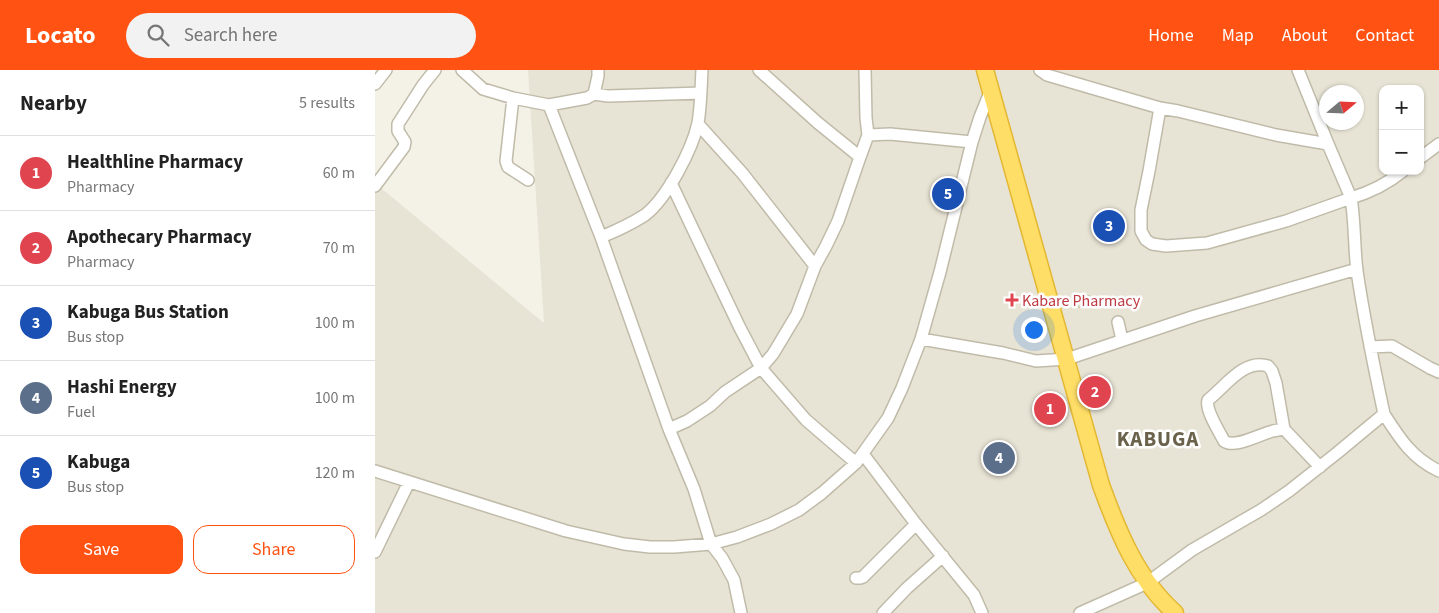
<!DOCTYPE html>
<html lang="en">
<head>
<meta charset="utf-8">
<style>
	body { margin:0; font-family:"Source Sans 3",sans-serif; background:#f2f2f2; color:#222 }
	.controls { position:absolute; right:15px; top:15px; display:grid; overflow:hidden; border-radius:10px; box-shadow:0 1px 4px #0004 }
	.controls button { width:45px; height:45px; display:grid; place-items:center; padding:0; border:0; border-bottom:1px solid #e0e0e0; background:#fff; color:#222; font:25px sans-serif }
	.compass { position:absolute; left:944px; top:15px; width:45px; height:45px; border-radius:50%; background:#fff; box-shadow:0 1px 4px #0004; rotate:71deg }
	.you { position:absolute; left:658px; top:259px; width:18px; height:18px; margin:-12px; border:4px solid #fff; border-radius:50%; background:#1a73e8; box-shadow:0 0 0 8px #1a73e833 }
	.badge { display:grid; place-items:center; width:32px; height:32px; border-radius:50%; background:#ff5213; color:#fff; font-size:16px; font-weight:700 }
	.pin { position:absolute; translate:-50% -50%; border:2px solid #fff; box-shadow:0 1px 5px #0006 }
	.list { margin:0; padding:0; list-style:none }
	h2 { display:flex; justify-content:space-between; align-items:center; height:65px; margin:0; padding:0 20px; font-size:21px }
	h2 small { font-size:16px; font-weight:400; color:#767676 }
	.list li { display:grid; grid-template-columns:32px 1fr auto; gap:15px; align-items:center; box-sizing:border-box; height:75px; padding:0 20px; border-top:1px solid #e0e0e0 }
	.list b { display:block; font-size:19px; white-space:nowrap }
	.list p { margin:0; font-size:16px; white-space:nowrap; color:#767676 }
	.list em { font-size:16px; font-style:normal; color:#767676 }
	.actions { display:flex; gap:10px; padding:15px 20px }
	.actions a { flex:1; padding:11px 0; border:1px solid #ff5213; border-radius:15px; text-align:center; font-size:18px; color:#ff5213 }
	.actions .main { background:#ff5213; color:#fff }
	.icon { flex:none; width:28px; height:28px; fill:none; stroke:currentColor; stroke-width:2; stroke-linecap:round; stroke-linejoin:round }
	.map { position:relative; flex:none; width:1064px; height:543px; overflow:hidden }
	header { display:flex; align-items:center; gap:30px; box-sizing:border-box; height:70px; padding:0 25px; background:#ff5213; color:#fff }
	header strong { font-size:24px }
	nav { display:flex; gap:28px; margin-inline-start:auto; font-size:18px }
	.search { width:350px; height:45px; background:#f2f2f2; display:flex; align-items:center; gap:12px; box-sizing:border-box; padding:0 18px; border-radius:28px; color:#767676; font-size:19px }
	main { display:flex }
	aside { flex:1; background:#fff }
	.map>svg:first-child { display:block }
</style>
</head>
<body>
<header>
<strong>Locato</strong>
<div class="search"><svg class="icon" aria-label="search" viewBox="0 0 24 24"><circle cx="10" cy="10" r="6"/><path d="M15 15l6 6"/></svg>Search here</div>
<nav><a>Home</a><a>Map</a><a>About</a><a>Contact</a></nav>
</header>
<main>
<aside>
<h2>Nearby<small>5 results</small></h2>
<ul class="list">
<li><span class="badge" style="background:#e0444e">1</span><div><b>Healthline Pharmacy</b><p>Pharmacy</p></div><em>60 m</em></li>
<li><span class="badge" style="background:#e0444e">2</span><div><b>Apothecary Pharmacy</b><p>Pharmacy</p></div><em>70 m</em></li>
<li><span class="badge" style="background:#1a4fb4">3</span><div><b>Kabuga Bus Station</b><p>Bus stop</p></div><em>100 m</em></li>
<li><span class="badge" style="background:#5c6f8a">4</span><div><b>Hashi Energy</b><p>Fuel</p></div><em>100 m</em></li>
<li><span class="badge" style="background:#1a4fb4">5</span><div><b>Kabuga</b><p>Bus stop</p></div><em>120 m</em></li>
</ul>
<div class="actions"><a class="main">Save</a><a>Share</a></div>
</aside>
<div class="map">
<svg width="1064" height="543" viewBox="0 0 1064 543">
	<rect width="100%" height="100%" fill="#f4f2e7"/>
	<path fill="#e8e4d5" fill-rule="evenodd" d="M153,0H1064V543H0V113L169,253ZM1008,19H1045V101H1008ZM952,22H982V52H952Z"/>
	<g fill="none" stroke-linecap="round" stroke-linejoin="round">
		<g stroke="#c0bba9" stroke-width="14">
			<path id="minor" d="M87,0L108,19L138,28L174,35L226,167L294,359L319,419L336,474L347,488L359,510L366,543
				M490,0L491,48L493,65
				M665,0L672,5L785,38L803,41L901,65L953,74
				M0,14L11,0
				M219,24L223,6V0
				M138,28L131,91L133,97L153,110
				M174,35L212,28L219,24L233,26L326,23
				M785,38L774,101L766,140V161L771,170L777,174L791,176L832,173L911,151L976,128L953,74L923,0
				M323,54L368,104L440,196
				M485,87L493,65L515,64L597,72
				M1045,88L1064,74
				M296,113L364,256L386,298L431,350L481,393
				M0,116L29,77L30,72L23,61V54L48,15L60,0
				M226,167C241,161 256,154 270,145C292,128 317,80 323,53C326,36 326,17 327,0
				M743,252L747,270
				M546,269L628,283L661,291L692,289L820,246L982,199
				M995,277L1017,276L1055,298L1064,302
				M1009,344C1025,369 1037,388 1064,401
				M294,359L312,351L335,336L350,322L386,298L398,284L422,244L440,196L451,176L463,151L485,87L443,53L384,0
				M909,359C905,360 901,360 898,361C885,364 860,379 849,371C844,361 830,340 833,330C850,317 869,288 893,296L897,301L901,313L909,359L945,397
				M488,384L541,454L599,525L607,543
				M0,401L191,461L249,474L275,477H299L336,474L362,467L396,454L424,440L447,423L481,393L513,348L527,318L546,269L565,202L597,72L605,47L616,20
				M0,482L34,412
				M481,508H485L488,507L541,454
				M508,543L532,518L568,486
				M705,543L772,513L817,480L886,440L914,421L962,383L1009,344C999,297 989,249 982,201C979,177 980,152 976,128C996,122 1012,114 1028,101"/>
		</g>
		<g stroke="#e3b732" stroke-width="19">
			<path id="highway" d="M610,0L726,415C743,462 762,509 800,543"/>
		</g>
		<path stroke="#c2b99a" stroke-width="1" stroke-dasharray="2.5 2.5" stroke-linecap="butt" d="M702,231L705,240
			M688,233L716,225"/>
		<use href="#minor" stroke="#fff" stroke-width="11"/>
		<use href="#highway" stroke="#ffde67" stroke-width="16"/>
	</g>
	<path fill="#e0444e" stroke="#fff" stroke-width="2" d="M634.5 222.5h5v5h5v5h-5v5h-5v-5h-5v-5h5z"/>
	<g text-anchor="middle" stroke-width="5" stroke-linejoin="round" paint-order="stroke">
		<g font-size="16" fill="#be3a42" stroke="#fff" text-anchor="start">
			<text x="647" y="236">Kabare Pharmacy</text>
		</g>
		<g font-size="21" font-weight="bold" letter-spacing="1" fill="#6b624c" stroke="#fff">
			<text x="783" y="376">KABUGA</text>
		</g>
	</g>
</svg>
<div class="controls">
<button>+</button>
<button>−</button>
</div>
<svg class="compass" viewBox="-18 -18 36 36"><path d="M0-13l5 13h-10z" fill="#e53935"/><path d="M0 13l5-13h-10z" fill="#767676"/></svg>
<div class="you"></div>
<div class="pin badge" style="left:675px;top:339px;background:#e0444e">1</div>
<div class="pin badge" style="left:720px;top:322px;background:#e0444e">2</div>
<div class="pin badge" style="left:734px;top:156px;background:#1a4fb4">3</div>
<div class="pin badge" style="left:624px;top:388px;background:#5c6f8a">4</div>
<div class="pin badge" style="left:573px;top:124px;background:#1a4fb4">5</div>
</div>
</main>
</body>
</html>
